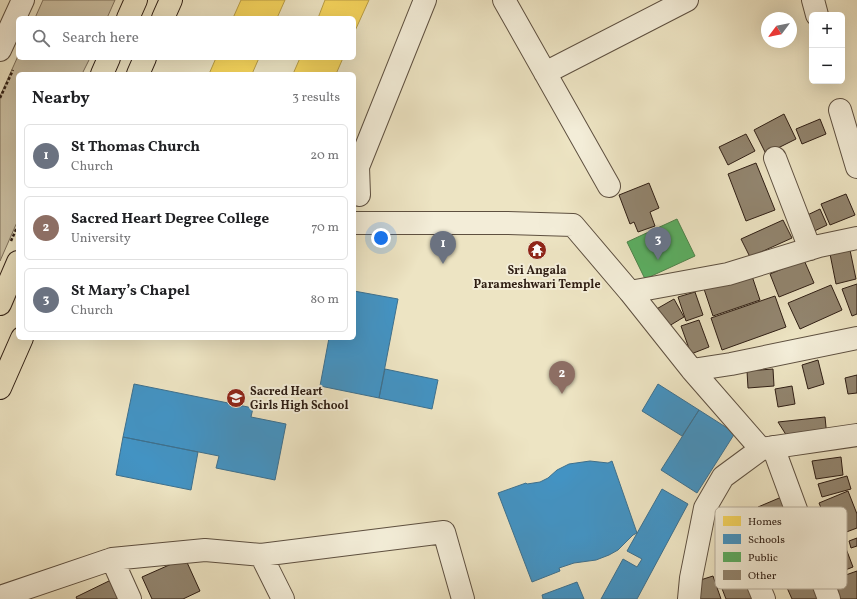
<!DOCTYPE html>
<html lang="en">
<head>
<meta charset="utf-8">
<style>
	body { margin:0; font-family:Vollkorn,serif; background:#f6f6f6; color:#202124 }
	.controls { position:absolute; right:12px; top:12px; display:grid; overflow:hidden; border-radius:6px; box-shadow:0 4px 16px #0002 }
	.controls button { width:36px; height:36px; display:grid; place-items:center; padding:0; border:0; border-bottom:1px solid #e0e0e0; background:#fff; color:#202124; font:20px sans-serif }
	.compass { position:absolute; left:761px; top:12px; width:36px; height:36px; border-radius:50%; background:#fff; box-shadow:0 4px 16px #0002; rotate:238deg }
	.you { position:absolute; left:381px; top:238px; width:14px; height:14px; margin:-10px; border:3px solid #fff; border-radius:50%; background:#1a73e8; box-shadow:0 0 0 6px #1a73e833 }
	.badge { display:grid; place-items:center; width:26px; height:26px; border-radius:50%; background:#ea580c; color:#fff; font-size:13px; font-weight:700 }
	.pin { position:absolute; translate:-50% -33px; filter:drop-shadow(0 1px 2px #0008) }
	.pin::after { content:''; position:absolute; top:21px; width:14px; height:12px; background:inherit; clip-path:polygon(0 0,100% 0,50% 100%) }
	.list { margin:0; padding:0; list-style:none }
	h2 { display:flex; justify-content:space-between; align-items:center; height:52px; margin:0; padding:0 16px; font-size:17px }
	h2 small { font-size:13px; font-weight:400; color:#757577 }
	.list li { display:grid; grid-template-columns:26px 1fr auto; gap:12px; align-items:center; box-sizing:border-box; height:64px; margin:0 8px 8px; padding:0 8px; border:1px solid #e0e0e0; border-radius:6px }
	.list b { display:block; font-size:15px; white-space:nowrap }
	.list p { margin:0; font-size:13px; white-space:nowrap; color:#757577 }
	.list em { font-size:13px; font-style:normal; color:#757577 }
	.icon { flex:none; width:22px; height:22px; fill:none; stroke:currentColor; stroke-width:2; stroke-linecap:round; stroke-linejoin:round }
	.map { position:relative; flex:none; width:857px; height:599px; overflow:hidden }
	.search { position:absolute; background:#fff; box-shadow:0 4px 16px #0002; left:16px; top:16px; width:340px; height:44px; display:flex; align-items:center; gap:10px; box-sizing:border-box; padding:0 14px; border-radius:6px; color:#757577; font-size:15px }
	.panel { position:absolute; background:#fff; box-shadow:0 4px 16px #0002; left:16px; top:72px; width:340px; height:268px; border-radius:6px }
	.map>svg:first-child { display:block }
</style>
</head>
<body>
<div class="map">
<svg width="857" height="599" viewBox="0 0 857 599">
	<rect width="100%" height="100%" fill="#ede4c3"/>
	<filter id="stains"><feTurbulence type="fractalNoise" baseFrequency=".005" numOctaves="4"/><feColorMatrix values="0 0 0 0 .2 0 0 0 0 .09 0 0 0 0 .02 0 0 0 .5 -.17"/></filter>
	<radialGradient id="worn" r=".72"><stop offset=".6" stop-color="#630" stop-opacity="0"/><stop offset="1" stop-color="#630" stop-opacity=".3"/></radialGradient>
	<path fill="#cdc2a5" stroke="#7e705c" d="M43,0H115L107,18H35Z
		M18,56V58H90L82,74H18V220L0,261V96Z"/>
	<path fill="#f6d55c" stroke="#ba9e46" d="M241,0H285L277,18H233Z
		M325,0H369L354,33V18H318Z
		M216,58H259L252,74H209Z
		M300,58H343L336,74H293Z"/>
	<path fill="#4393c3" stroke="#3d708e" d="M354,291L398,299L379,398L320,386L329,338H354Z
		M385,369L438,380L432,409L379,398Z
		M134,384L253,408L251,417L286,424L275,480L216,468L219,456L123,437Z
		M658,384L699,410L682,436L642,411Z
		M699,410L735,433L697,493L661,470Z
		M123,437L198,452L191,490L116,475Z
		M590,461L608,463L612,461L637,533L633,535L618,550L609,555L596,560L574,563L559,568L560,571L532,582L498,493L526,483L527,484L540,482L548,478L557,470L569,464Z
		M662,489L688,504L637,599H601L623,559L637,567L642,559L627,551Z
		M577,582L584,599H543L542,595Z"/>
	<path fill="#5aae61" stroke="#4d834a" d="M677,219L695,256L645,279L627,242Z"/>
	<path fill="#92856f" stroke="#2f1e14" d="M784,114L796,139L766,154L754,130Z
		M820,119L826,134L802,144L796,129Z
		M746,134L755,151L728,165L719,147Z
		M756,163L775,210L746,221L728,174Z
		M649,183L659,208L650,212L655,226L638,232L634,222L630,224L619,195Z
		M846,194L855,215L830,225L821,204Z
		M820,209L827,225L806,235L799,219Z
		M783,220L792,238L750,257L741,239Z
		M850,250L856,279L836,284L830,254Z
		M804,260L814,283L779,297L770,274Z
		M750,270L760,300L713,316L703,286Z
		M857,284V314L852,316L842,289Z
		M831,285L842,310L800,329L788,303Z
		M695,292L703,315L686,321L678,297Z
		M775,296L786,327L722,350L711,318Z
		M674,299L684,317L664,329L653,311Z
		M699,320L709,347L691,354L681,326Z
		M818,360L824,384L808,389L802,365Z
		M773,369L774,386L748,388L747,371Z
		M857,375V393L848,394L845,378Z
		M792,386L795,404L778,407L775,389Z
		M825,417L827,437L790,441L778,422Z
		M841,457L843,475L816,479L812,461Z
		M847,476L851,489L822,497L818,484Z
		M848,491L857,514V528L833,537L819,503Z
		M784,496L807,549L781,560L758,507Z
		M842,538L853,567L827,577L815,548Z
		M857,538V546L851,548L849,541Z
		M185,558L200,591L183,599H152L142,577Z
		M806,560L824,599H792L780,572Z
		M857,571V599H835L829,581Z
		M750,574L760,599H726L721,586Z
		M713,576L721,599H700L694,582Z
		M111,580L121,599H77L76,597Z"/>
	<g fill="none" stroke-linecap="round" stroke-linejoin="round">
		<g stroke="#5e5040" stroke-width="24">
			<path id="minor" d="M504,0L609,186
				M813,0L817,15
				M545,73L687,0
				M840,110L857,167
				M775,158L810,249
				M359,195L358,167L425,0
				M354,223H507L573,225L630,292L692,370L761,449L857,435
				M630,292L728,274L819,246L857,238
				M692,370L731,364L857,338
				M773,447L829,599
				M261,555L283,599
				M112,559L130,599
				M754,575L764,599
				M0,597L112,559L205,550L261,555L444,532L463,599
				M689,599L691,578L705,508L723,477L761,449"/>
		</g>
		<g stroke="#5e5040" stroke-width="24">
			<path id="tertiary" d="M0,50L23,0"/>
		</g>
		<g stroke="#2f1e14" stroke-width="24">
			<path id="primary" d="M128,18L136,0
				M163,18L171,0
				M102,74L109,58
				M138,74L145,58
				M0,304L18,262
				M0,388L22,338"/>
		</g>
		<path stroke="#2f1e14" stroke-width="2.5" stroke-dasharray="3 2" stroke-linecap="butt" d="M0,98L13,70
			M11,241L18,225"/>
		<use href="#minor" stroke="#f3edd8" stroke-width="22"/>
		<use href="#tertiary" stroke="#f3edd8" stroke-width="22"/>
		<use href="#primary" stroke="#ede4c3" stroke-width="22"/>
	</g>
	<defs>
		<g id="temple-disc" transform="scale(1)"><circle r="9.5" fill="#8f2418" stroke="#f3edd8"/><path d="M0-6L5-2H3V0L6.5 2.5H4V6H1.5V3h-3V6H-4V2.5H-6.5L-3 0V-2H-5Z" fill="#fff"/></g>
		<g id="school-disc" transform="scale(1)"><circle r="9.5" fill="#8f2418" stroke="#f3edd8"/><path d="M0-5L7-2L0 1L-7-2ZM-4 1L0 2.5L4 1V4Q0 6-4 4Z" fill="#fff"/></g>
	</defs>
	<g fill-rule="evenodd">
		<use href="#temple-disc" x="537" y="250"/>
		<use href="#school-disc" x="236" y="398"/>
	</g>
	<g text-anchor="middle" stroke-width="4" stroke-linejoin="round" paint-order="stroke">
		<g font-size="12" font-weight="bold" fill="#2f1e14" stroke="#f3edd8">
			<text x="537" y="274">Sri Angala<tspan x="537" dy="14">Parameshwari Temple</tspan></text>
			<text x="250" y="395" text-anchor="start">Sacred Heart<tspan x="250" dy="14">Girls High School</tspan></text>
		</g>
	</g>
	<rect x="715" y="507" width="132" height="82" rx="6" fill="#f3edd8" stroke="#b8af9d" stroke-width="1"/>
	<rect x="723" y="516" width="18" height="10" fill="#f6d55c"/>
	<rect x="723" y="534" width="18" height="10" fill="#4393c3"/>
	<rect x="723" y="552" width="18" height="10" fill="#5aae61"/>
	<rect x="723" y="570" width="18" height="10" fill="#92856f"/>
	<g font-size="11" fill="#2f1e14">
		<text x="748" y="525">Homes</text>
		<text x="748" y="543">Schools</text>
		<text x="748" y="561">Public</text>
		<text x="748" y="579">Other</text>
	</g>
	<rect width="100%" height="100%" filter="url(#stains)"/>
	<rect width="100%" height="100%" fill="url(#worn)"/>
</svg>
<div class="controls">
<button>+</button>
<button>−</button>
</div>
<svg class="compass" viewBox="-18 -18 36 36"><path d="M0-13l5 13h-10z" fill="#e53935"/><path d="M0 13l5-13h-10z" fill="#757577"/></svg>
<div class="you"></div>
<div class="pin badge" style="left:443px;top:264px;background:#6b7280">1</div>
<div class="pin badge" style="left:562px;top:394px;background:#8d6e63">2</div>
<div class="pin badge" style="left:658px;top:260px;background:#6b7280">3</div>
<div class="search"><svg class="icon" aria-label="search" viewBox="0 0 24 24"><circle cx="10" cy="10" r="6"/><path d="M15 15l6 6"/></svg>Search here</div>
<section class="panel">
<h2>Nearby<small>3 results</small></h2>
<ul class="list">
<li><span class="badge" style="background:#6b7280">1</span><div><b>St Thomas Church</b><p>Church</p></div><em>20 m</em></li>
<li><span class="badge" style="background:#8d6e63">2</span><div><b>Sacred Heart Degree College</b><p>University</p></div><em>70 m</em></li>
<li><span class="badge" style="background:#6b7280">3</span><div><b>St Mary’s Chapel</b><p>Church</p></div><em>80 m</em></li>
</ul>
</section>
</div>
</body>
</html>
